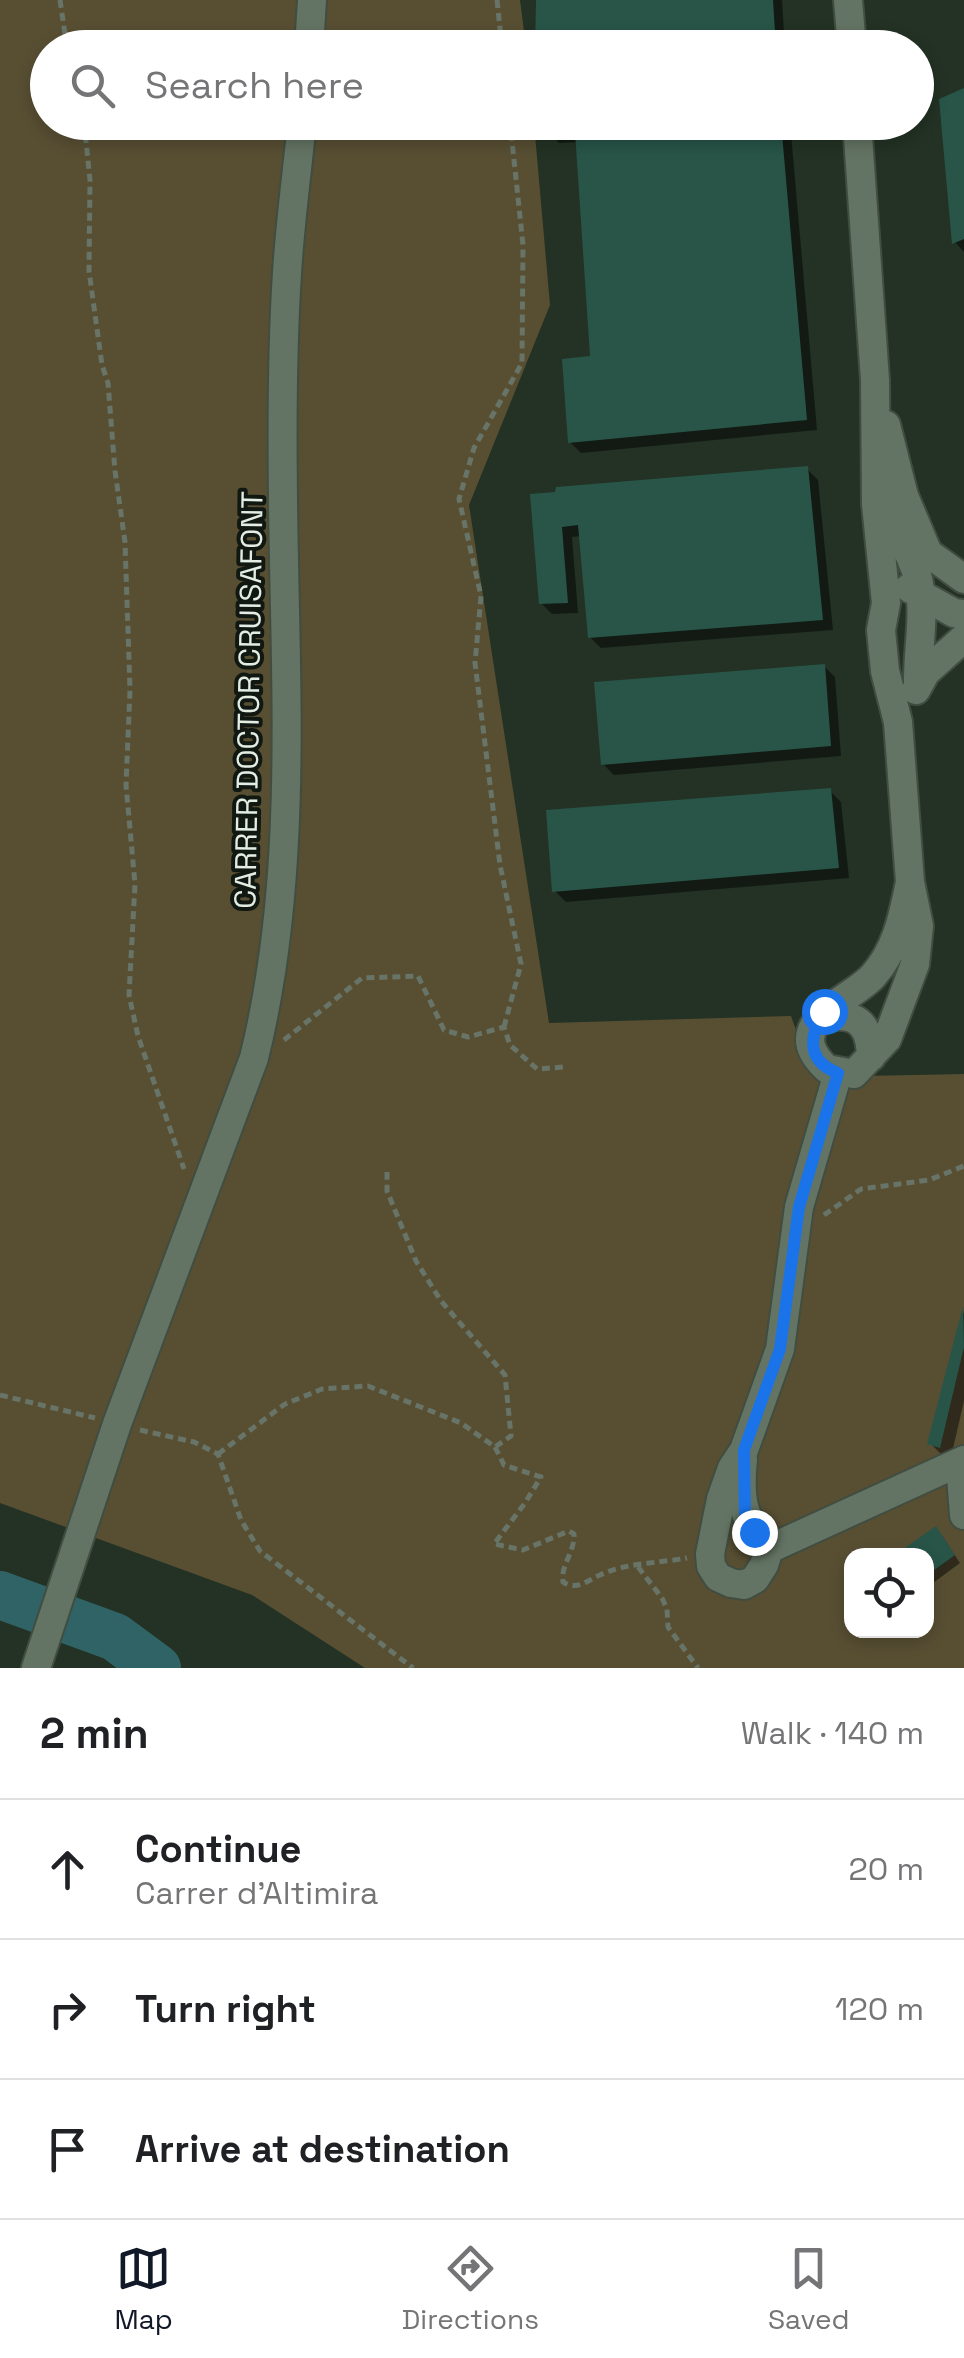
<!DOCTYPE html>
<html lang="en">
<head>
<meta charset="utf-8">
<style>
	body { margin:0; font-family:"Space Grotesk",sans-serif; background:#f2f2f2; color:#202124 }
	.controls { position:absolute; right:30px; bottom:30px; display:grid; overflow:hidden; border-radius:20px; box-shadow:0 5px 15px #0003 }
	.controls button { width:90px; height:90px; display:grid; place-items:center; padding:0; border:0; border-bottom:2px solid #e0e0e0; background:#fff; color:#202124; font:50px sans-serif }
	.stop { position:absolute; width:30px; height:30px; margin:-22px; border:8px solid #1a73e8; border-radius:50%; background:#fff }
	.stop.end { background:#1a73e8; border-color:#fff; box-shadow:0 2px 10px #0008 }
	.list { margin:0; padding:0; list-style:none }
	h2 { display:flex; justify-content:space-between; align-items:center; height:130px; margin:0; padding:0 40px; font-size:42px }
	h2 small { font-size:32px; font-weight:400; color:#757577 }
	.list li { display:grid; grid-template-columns:65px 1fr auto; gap:30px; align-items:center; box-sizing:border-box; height:140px; padding:0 40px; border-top:2px solid #e0e0e0 }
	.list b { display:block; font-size:38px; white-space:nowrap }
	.list p { margin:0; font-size:32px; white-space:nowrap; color:#757577 }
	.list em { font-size:32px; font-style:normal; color:#757577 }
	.icon { flex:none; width:55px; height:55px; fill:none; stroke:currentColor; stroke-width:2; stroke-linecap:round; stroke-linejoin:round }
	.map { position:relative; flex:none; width:964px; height:1668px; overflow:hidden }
	.search { position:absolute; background:#fff; box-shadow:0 5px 15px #0003; left:30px; right:30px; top:30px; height:110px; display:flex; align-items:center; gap:25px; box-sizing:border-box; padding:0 35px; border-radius:55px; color:#757577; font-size:38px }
	.sheet { height:550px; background:#fff }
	nav { display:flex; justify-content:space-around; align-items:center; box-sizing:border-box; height:140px; border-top:2px solid #e0e0e0; background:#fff; font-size:28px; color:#757577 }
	nav a { display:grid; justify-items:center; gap:5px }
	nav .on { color:#111827 }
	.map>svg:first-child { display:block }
</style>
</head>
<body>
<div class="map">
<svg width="964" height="1668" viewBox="0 0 964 1668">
	<rect width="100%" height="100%" fill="#233224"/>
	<path fill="#584f33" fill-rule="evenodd" d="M0,0H520L526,47L48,48V122L534,123L550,305L469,505L549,1023L791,1016L813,1077L964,1074V1668H365L252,1595L0,1503ZM852,1556H926V1630H852Z"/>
	<path fill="#0007" d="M538,0H782L785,48H538Z
		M964,91V252L955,242Z
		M546,122H790L817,430L581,453L570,442L593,358L578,142L559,143L548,132Z
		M807,469L818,480L833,630L601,648L590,637L581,536L572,537L578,613L552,614L541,603L532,496Z
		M824,666L835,677L841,756L614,775L603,764Z
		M830,791L841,802L849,878L566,902L555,891Z
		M964,1311V1401L951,1457L941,1454L930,1443Z
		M943,1537L960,1563L933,1583L926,1576V1556Z"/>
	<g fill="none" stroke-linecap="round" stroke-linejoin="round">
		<path stroke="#306366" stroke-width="48" d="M0,1595L115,1637L157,1668"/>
	</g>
	<path fill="#285548" d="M536,0H773L776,48H535Z
		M964,88V239L952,244L939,99Z
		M544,122H781L807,420L568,443L562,359L590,356L575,132L546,133Z
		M808,466L823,620L588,638L578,525L562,527L568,603L539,604L530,494L555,492L556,487Z
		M825,664L831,746L601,765L594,682Z
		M831,788L839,868L552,892L546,810Z
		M963,1306L964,1347L940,1448L927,1444Z
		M936,1526L955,1555L926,1576V1556H911L906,1547Z"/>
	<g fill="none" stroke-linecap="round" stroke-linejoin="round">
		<g stroke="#404d40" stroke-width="32">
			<path id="minor" d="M848,0L852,48
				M309,48L312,0
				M857,122L875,380L876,504L886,603L881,630L885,671L898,722L910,882L919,926L915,964L887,1039L854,1074L827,1069C777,1023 852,1000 873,976C897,949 903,916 910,882
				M886,425L904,496L928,553L964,579
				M895,507C896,536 910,550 917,575C927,610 917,650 918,686
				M909,588L954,613L964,614
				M916,690L926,672L964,638
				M820,1018C854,1011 870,1021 871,1057
				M743,1459C739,1498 742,1520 769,1549
				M960,1463L964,1515
				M769,1549L764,1565L755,1579L744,1585L731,1583L718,1577L711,1566L710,1554L721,1499L732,1468L744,1450L780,1349L799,1207L838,1073
				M769,1549L964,1460
				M36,1668L117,1424L254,1058C299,876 285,687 283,501C282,425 282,349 287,273C290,223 297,173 302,122"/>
		</g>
		<path stroke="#677467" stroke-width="5" stroke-dasharray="8 5" stroke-linecap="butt" d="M60,0L67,48
			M497,0L502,48
			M84,122L90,180L89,271L102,365L108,383L115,471L125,542L130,690L126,785L135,884L129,995L138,1036L184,1169
			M504,1027L521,964L500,865L475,663L481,596L459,499L474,448L522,363L523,245L510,122
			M284,1040L362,978L418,976L444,1030L468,1037L504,1027L510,1045L537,1069L564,1067
			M824,1215L861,1189L929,1180L964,1166
			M0,1395L95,1418
			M140,1430L194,1442L218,1454L241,1520L260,1551L413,1668
			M495,1447L504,1465L541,1477L525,1503L494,1544L523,1550L569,1531L574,1534C575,1552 560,1566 563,1582C578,1591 586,1581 600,1575C624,1563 660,1563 687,1558
			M218,1454L285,1404L322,1389L368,1386L461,1423L495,1447L511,1436L505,1375L441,1301L416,1261L387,1191V1172
			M638,1567L662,1598L667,1609L668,1627L698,1668"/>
		<use href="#minor" stroke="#647464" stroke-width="28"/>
	</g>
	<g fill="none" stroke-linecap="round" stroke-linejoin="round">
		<path stroke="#1a73e8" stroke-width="12" d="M754,1532L745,1516L744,1450L780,1349L799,1207L838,1073C806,1061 809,1036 824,1011"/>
	</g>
	<g text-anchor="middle" stroke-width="8" stroke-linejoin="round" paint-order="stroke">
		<g font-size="30" fill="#e3ede3" stroke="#111812">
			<text transform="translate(249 700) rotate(-89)" y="10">CARRER DOCTOR CRUISAFONT</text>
		</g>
	</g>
</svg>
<div class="controls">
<button><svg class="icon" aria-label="locate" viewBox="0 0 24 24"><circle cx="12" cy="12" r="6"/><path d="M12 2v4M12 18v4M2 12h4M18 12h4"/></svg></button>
</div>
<div class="stop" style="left:824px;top:1011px"></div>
<div class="stop end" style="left:754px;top:1532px"></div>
<div class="search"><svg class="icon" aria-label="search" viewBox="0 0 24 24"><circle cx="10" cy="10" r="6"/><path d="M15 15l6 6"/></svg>Search here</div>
</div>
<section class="sheet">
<h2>2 min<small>Walk · 140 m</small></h2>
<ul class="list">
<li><svg class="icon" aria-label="ahead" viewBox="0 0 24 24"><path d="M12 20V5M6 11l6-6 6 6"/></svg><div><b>Continue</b><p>Carrer d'Altimira</p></div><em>20 m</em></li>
<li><svg class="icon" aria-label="right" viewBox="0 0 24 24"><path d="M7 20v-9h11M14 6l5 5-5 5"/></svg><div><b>Turn right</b></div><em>120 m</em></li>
<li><svg class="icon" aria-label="arrive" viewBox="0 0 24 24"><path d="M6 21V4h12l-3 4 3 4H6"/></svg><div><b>Arrive at destination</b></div></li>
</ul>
</section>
<nav>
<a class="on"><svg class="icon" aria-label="map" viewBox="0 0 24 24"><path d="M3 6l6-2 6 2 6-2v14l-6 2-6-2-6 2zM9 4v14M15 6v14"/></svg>Map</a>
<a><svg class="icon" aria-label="directions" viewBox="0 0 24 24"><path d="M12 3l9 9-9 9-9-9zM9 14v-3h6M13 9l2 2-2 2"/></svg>Directions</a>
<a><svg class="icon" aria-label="saved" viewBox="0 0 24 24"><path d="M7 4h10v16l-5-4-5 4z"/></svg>Saved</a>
</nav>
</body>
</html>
